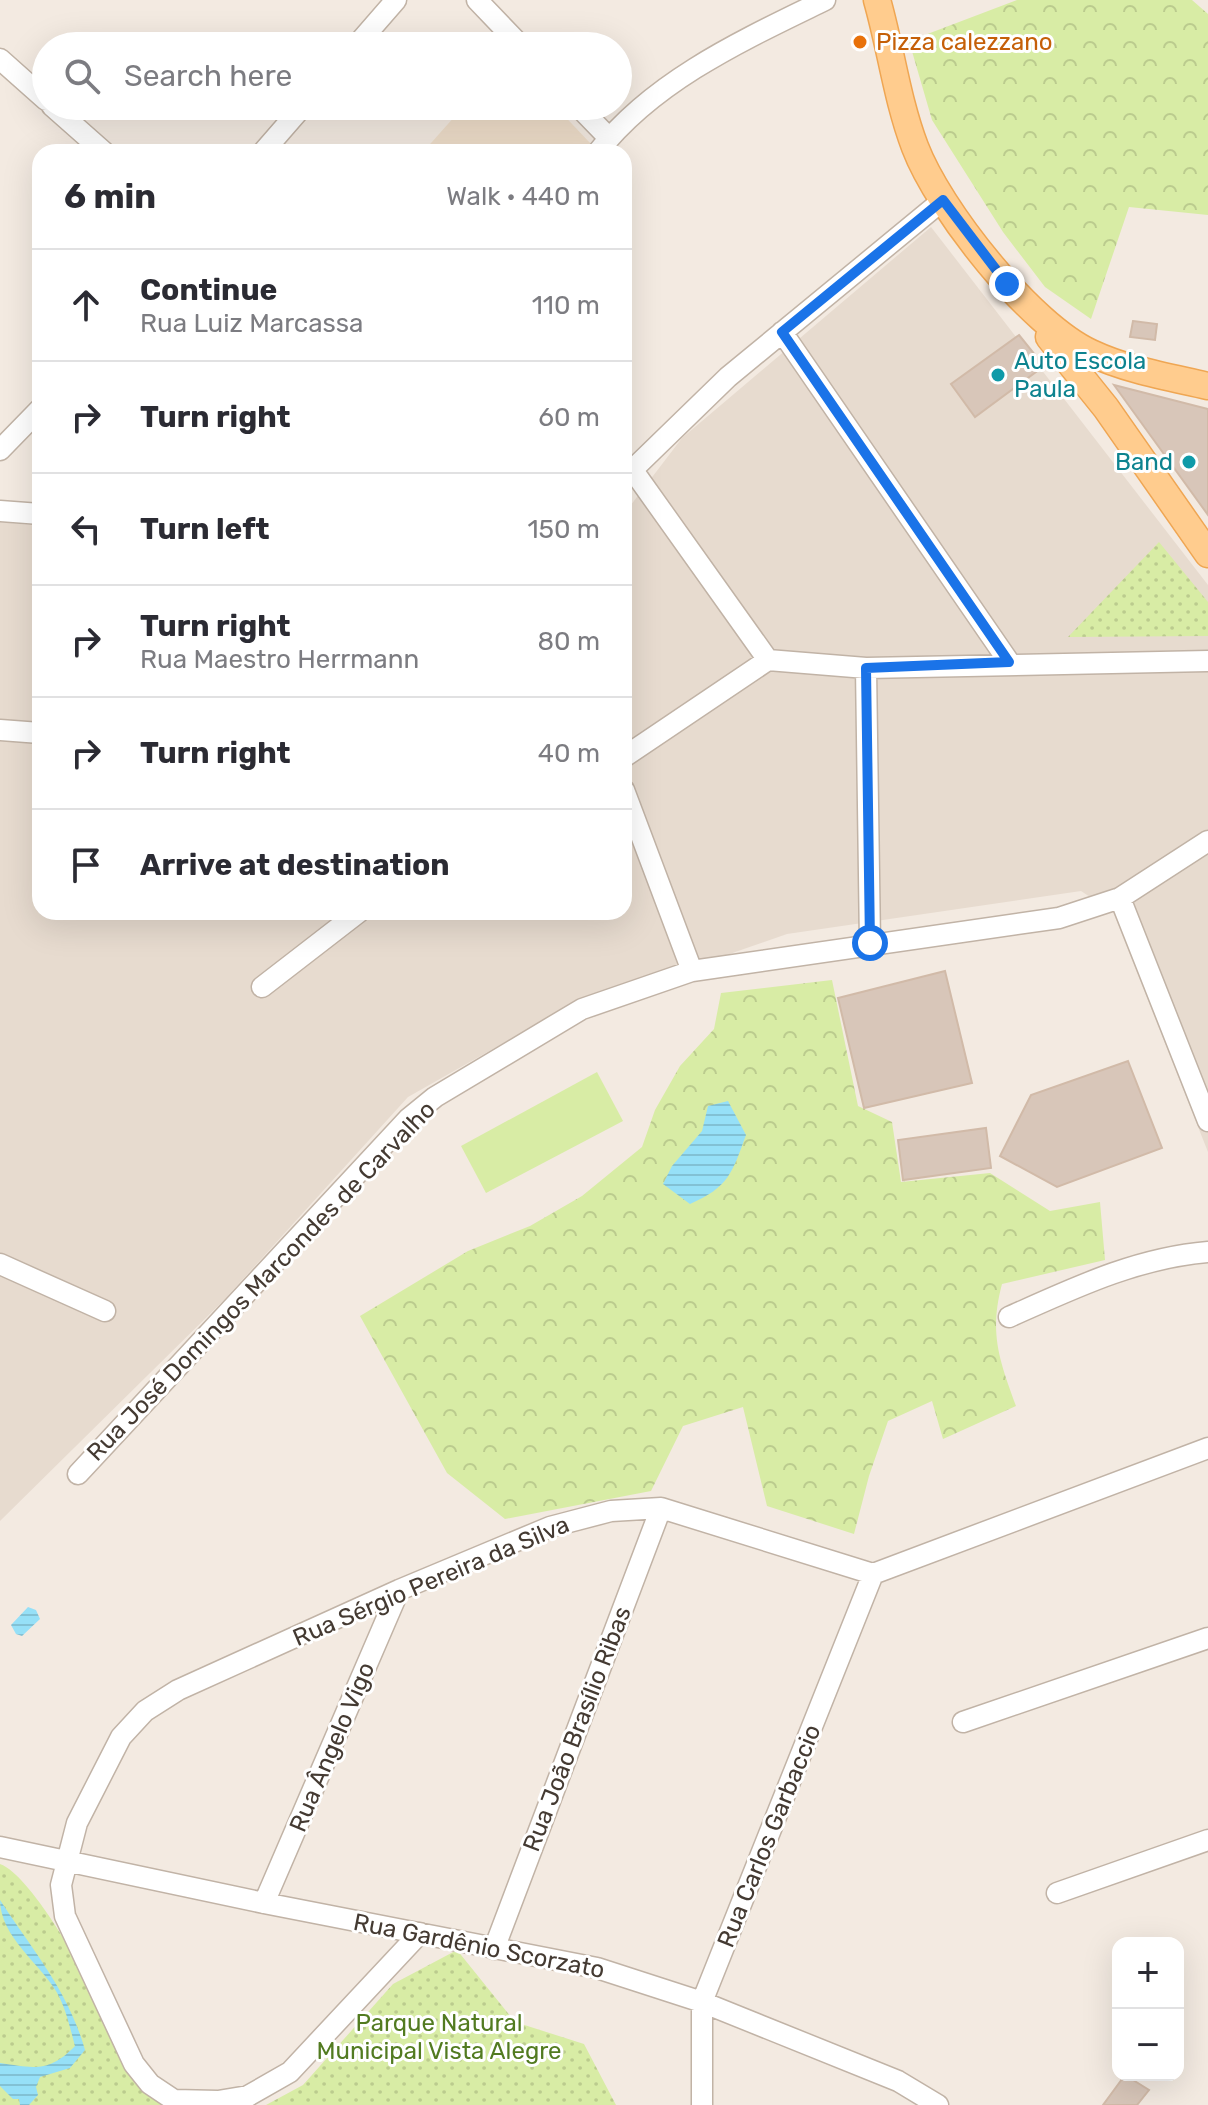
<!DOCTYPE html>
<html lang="en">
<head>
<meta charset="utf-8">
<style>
	body { margin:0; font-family:Rubik,sans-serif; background:#f7f7f7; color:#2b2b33 }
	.controls { position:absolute; right:24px; bottom:24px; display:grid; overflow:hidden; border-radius:16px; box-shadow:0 8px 32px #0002 }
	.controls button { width:72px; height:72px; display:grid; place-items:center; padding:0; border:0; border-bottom:2px solid #e1e1e2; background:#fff; color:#2b2b33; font:40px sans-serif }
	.stop { position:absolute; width:24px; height:24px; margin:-18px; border:6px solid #1a73e8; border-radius:50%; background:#fff }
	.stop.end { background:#1a73e8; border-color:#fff; box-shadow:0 2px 8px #0008 }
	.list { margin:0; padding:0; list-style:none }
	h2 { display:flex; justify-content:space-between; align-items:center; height:104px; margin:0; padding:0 32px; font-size:34px }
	h2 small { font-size:26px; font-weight:400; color:#7c7c81 }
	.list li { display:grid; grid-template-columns:52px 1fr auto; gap:24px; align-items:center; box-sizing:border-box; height:112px; padding:0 32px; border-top:2px solid #e1e1e2 }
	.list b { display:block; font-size:30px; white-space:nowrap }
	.list p { margin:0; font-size:26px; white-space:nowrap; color:#7c7c81 }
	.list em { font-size:26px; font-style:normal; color:#7c7c81 }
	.icon { flex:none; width:44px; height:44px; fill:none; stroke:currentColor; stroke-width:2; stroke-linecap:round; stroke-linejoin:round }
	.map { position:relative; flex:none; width:1208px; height:2105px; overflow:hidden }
	.search { position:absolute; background:#fff; box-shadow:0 8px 32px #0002; left:32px; top:32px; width:600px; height:88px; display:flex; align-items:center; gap:20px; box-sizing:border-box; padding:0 28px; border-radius:44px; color:#7c7c81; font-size:30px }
	.panel { position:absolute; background:#fff; box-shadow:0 8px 32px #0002; left:32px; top:144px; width:600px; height:776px; border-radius:24px }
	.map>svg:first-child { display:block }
</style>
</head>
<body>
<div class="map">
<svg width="1208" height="2105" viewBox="0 0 1208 2105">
	<defs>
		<pattern id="green-dots" width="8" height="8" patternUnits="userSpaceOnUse" patternTransform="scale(2)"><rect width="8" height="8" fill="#d8eca5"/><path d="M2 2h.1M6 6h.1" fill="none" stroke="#bbcb8e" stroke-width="1.8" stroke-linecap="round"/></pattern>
		<pattern id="forest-crowns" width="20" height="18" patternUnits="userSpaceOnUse" patternTransform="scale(2)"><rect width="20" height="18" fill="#d8eca5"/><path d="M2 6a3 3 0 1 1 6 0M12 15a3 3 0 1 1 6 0" fill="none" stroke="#bbcb8e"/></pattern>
		<pattern id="water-rules" width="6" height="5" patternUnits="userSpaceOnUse" patternTransform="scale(2)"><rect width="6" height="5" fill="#96e0f7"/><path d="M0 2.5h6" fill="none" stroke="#82c1d4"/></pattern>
	</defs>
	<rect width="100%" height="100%" fill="#f3eae1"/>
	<path fill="#e7dbcf" d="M931,227L1208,585V1152L1113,912L1081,891L787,934L551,1016L408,1097L224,1300L0,1521V522L40,526V912H624V514L682,438Z"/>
	<path fill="#eeddc9" d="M464,106H555L591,144L585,152H423Z"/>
	<path fill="url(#green-dots)" d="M1159,542L1208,602V636L1068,637Z
		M0,1864C32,1875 93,1986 109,2020C119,2040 121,2066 136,2083C145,2093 161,2099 173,2105H0Z
		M457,1950L515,2022L584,2044L616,2105H266L303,2085L393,1984Z"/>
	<path fill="url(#forest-crowns)" d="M1017,0H1192L1208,14V215L1129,207L1091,319L1045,287L1003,232L932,120L909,41Z
		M832,980L858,1106L892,1122L901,1182L990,1173L1050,1211L1100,1202L1105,1260L1002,1284C989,1333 999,1359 1016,1406L943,1439L932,1401L888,1421L869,1476L854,1534L767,1506L743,1407L683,1426L651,1491L505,1519L447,1473L360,1316L468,1251L530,1226L582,1196L642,1147L655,1110L680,1066L714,1029L721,993Z"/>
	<path fill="#d8eca5" d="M597,1072L623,1121L486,1193L461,1146Z"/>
	<path fill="url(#water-rules)" d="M728,1101L746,1135C732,1173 729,1187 690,1204L663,1184L672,1166L702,1131L708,1106Z
		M28,1607L36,1610L40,1619L22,1636L16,1634L11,1625Z
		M0,1900C33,1951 68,1990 85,2050L70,2068L40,2077L36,2087L38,2095L29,2105H20L19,2099H13L0,2086V2063C34,2068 49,2073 75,2046C70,2028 66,2008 56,1991C39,1963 0,1936 0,1900Z"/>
	<path fill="#d8c6b9" stroke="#d1baa8" stroke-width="2" d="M1133,321L1157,324L1155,340L1130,337Z
		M1019,335L1044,366L975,417L951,384Z
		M1114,385L1208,409V515Z
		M945,971L972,1083L864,1108L838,998Z
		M1128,1061L1162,1148L1057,1187L1000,1156L1031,1095Z
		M986,1128L991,1168L903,1180L898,1140Z
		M1125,2075L1149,2090L1137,2105H1103Z"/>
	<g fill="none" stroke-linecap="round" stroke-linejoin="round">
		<g stroke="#c1b3a6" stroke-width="23">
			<path id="minor" d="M477,0L521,46
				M356,46L396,0
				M0,59L46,100
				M52,106L104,152
				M578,106L609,138
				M263,152L303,106
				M598,152C654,80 745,39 825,0
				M782,332L1009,662
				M0,450L40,409
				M632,469L768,660
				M624,478L728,377L943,200
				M0,511L40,514
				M866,668L870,943
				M0,730L40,733
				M624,757L768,660L866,668L1208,661
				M624,790L692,971
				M1120,898L1208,1121
				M262,987L359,912
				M0,1264L105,1311
				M1009,1317C1074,1288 1136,1258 1208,1252
				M78,1474L408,1119L435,1097L582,1009L692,971L1059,918L1120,898L1208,841
				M963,1722L1208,1638
				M0,1847L264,1903L597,1968L702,2002L898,2081L938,2105
				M1057,1893L1208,1840
				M264,1903L399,1590
				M420,1933L290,2072L248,2096L218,2101L174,2100L150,2084L134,2064L65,1916L61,1885L77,1823L121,1737L145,1711L178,1690L399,1590L550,1527L611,1511L661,1508L873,1574L1208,1448
				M494,1949L661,1508
				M702,2105V2002L873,1574"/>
		</g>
		<g stroke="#efa653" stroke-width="29">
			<path id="major" d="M877,0C891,49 897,100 915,147C939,210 1030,325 1091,353C1127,370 1169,377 1208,386
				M1049,337L1106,408L1208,554"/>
		</g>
		<use href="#minor" stroke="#fff" stroke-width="20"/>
		<use href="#major" stroke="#ffcc8e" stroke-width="26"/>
	</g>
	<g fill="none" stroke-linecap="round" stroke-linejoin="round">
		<path stroke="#1a73e8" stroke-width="10" d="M870,943L866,668L1009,662L782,332L943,200L1007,284"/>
	</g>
	<circle fill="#e8710a" stroke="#fff" stroke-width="3" cx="860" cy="42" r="8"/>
	<g fill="#0f9aa8" stroke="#fff" stroke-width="3">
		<circle cx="998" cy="375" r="8"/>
		<circle cx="1189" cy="462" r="8"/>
	</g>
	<g text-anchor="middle" stroke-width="6" stroke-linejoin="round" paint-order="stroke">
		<g font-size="24" fill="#c56008" stroke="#fff" text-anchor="start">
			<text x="876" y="50">Pizza calezzano</text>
		</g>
		<g font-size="24" fill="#0d838f" stroke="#fff" text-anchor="start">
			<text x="1014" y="369">Auto Escola<tspan x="1014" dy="28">Paula</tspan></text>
			<text x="1173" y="470" text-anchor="end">Band</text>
		</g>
		<g font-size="24" fill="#443a32" stroke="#fff">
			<text transform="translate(261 1281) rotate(-46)" y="8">Rua José Domingos Marcondes de Carvalho</text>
			<text transform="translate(431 1581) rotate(-23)" y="8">Rua Sérgio Pereira da Silva</text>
			<text transform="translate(577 1729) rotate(-69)" y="8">Rua João Brasílio Ribas</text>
			<text transform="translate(332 1747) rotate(-67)" y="8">Rua Ângelo Vigo</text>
			<text transform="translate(769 1836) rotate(-68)" y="8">Rua Carlos Garbaccio</text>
			<text transform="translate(479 1946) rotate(11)" y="8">Rua Gardênio Scorzato</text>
		</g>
		<g font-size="24" fill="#527b20" stroke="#fff">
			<text x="439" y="2031">Parque Natural<tspan x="439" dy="28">Municipal Vista Alegre</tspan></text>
		</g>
	</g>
</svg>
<div class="controls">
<button>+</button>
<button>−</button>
</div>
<div class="stop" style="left:870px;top:943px"></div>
<div class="stop end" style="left:1007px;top:284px"></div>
<div class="search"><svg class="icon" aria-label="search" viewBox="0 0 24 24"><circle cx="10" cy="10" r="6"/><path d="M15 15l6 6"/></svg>Search here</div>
<section class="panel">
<h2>6 min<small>Walk · 440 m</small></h2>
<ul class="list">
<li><svg class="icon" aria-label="ahead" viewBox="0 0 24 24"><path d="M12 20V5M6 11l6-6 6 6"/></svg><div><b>Continue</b><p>Rua Luiz Marcassa</p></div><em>110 m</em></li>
<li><svg class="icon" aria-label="right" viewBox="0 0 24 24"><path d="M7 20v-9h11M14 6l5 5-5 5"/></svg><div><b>Turn right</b></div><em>60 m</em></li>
<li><svg class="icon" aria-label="left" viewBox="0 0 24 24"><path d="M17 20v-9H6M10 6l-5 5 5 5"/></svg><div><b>Turn left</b></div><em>150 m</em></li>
<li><svg class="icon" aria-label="right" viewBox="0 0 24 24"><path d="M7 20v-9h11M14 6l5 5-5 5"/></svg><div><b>Turn right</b><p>Rua Maestro Herrmann</p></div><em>80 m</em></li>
<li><svg class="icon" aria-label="right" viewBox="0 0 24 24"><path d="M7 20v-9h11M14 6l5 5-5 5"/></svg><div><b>Turn right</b></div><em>40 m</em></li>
<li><svg class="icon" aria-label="arrive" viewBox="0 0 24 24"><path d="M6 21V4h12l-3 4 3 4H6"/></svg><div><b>Arrive at destination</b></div></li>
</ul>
</section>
</div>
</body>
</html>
